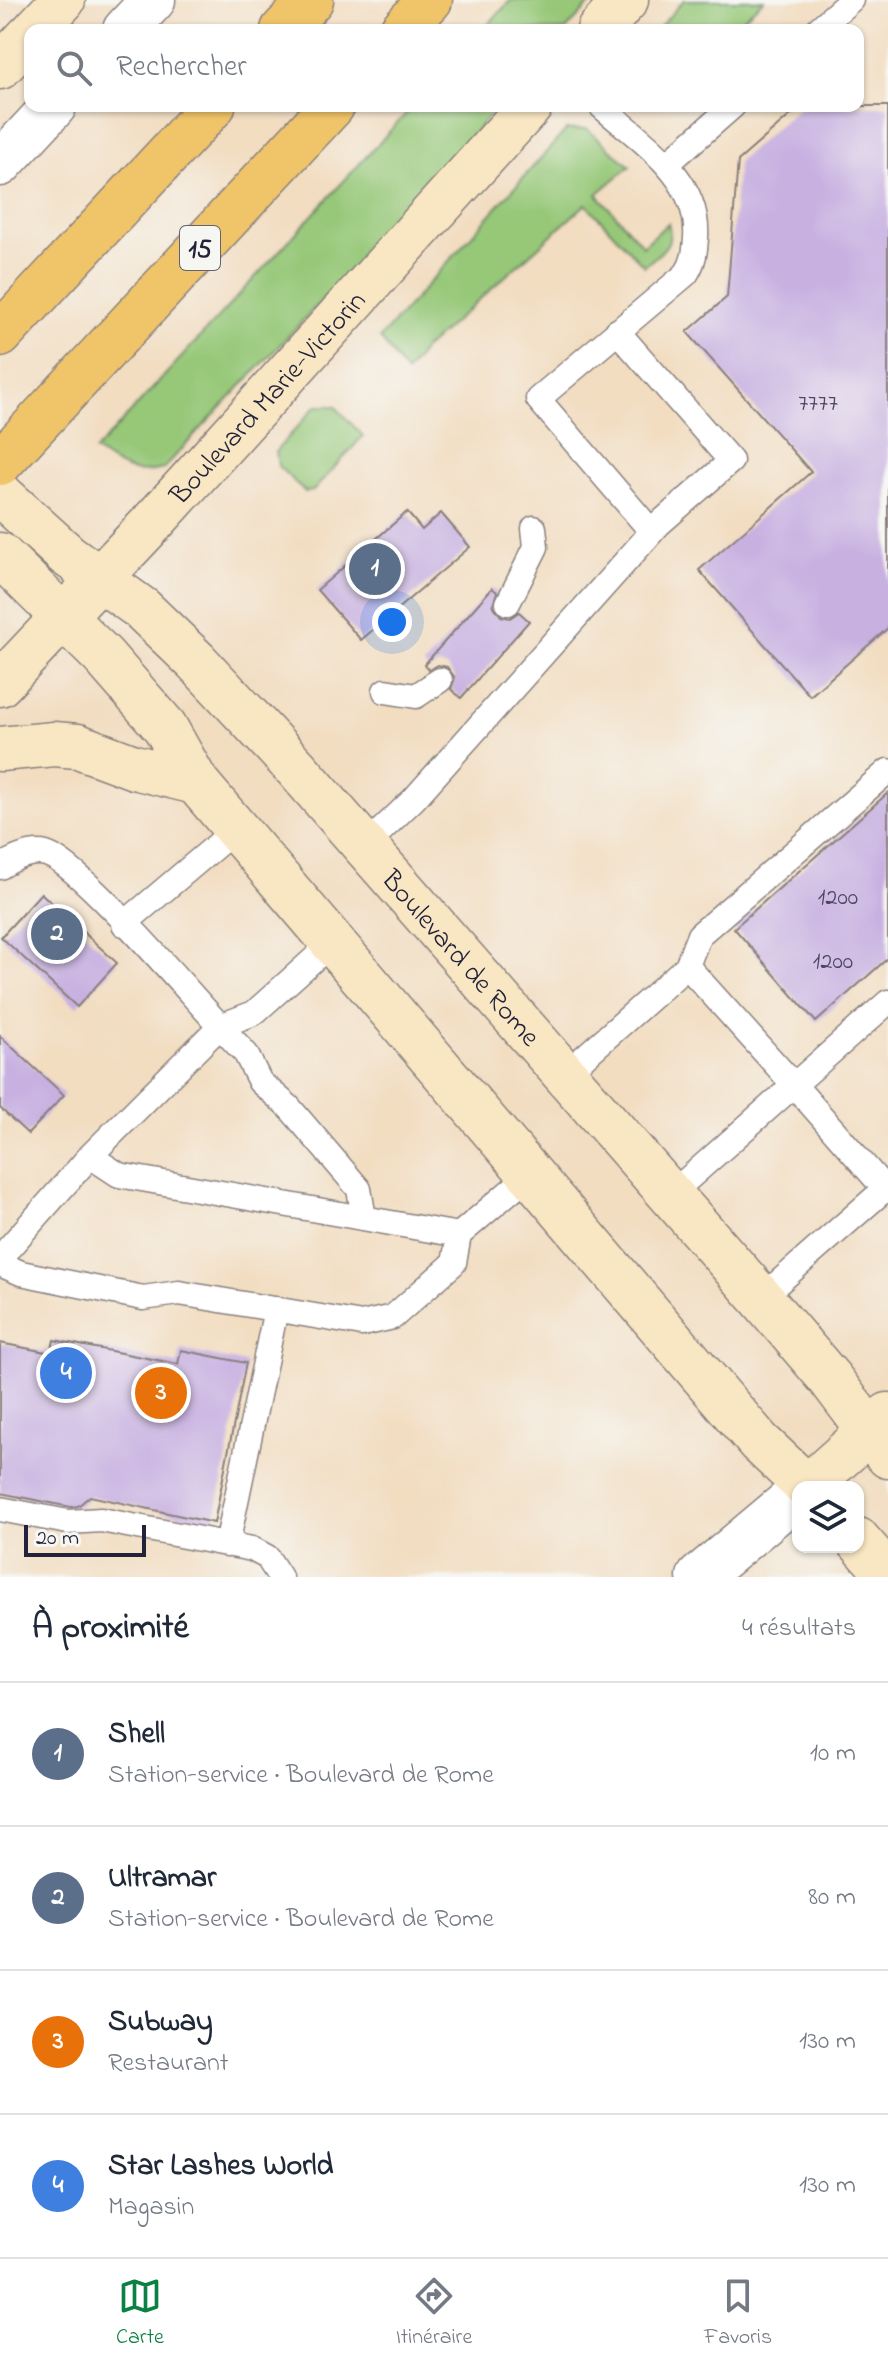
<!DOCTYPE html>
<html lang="fr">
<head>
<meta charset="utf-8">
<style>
	body { margin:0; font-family:"Indie Flower",sans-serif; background:#f6f6f7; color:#1f2937 }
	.controls { position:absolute; right:24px; bottom:24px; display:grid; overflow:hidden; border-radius:16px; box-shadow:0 2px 6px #0004 }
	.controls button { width:72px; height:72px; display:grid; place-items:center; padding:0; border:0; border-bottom:2px solid #e0e1e3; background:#fff; color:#1f2937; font:40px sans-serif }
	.scale { position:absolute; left:24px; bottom:20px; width:122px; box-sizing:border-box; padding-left:8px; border:4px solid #22223b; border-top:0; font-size:22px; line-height:28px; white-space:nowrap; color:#22223b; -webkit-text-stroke:6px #f6f6f2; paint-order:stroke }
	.you { position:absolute; left:392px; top:622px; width:28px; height:28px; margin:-20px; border:6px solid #fff; border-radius:50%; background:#1a73e8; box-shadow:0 0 0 12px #1a73e833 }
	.badge { display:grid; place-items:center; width:52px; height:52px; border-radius:50%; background:#0b8043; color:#fff; font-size:26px; font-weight:700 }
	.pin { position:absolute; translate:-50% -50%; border:4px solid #fff; box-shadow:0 2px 8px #0006 }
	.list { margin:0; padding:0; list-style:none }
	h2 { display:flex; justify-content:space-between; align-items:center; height:104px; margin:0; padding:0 32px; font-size:34px }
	h2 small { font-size:26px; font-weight:400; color:#747a83 }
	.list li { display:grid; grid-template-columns:52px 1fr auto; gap:24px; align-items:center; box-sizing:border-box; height:144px; padding:0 32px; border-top:2px solid #e0e1e3 }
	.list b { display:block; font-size:30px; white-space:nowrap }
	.list p { margin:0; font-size:26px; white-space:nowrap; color:#747a83 }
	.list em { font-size:26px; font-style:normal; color:#747a83 }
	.icon { flex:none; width:44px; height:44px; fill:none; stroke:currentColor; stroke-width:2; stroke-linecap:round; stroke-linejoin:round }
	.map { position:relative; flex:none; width:888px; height:1577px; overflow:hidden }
	.search { position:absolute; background:#fff; box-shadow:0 2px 6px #0004; left:24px; right:24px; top:24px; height:88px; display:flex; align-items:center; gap:20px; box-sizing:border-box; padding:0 28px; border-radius:16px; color:#747a83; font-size:30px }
	.sheet { height:680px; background:#fff }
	nav { display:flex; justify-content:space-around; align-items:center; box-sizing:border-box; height:112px; border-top:2px solid #e0e1e3; background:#fff; font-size:22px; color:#747a83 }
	nav a { display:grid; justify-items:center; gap:4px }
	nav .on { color:#0b8043 }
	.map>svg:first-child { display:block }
</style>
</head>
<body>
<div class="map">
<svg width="888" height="1577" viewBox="0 0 888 1577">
	<rect width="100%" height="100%" fill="#f6f6f2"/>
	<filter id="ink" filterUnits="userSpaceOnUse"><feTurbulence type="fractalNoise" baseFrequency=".0125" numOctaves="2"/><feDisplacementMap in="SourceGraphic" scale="16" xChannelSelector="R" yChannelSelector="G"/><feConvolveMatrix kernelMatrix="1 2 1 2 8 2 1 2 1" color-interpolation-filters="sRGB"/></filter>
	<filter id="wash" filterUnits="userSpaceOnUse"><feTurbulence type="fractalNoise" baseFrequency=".006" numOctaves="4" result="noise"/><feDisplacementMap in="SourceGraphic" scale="32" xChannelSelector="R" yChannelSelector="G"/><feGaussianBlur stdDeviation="1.8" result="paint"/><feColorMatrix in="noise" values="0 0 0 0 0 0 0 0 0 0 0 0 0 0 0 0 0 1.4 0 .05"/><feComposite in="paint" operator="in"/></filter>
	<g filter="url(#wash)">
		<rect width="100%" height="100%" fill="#f2ddc1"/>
		<path fill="#96c878" stroke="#5c755a" stroke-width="2" d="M511,0H594L566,30H483Z
			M684,0H764L730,30H657Z
			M413,106H498L375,244L163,469C133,477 120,468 95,451Z
			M587,129L630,166L597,194L643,246L668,223C675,245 660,253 644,266L586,204L425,348L406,373L380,338L566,130Z
			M316,406H335L363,436L313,491L305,492L278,466L276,451Z"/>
		<g id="blocks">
			<path fill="#c8b0e1" d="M801,106H888V628L810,696L699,570L811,472L687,332L727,297L738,161Z
				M407,512L422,530L441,513L470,547L361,640L317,590Z
				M492,588L497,592L493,605L501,616L510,618L519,612L529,621L461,698L451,689L455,678L447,667L438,665L429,670L424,665Z
				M888,793V958L816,1022L734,928Z
				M41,893L117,963L77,1007L1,937Z
				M0,1036L64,1095L28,1134L0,1108Z
				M54,1340L178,1364L181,1350L246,1363L214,1523L90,1496L78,1506L71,1507L0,1493V1343L51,1353Z"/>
		</g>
	</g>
	<g filter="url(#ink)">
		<use href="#blocks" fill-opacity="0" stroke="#8a807e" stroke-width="2"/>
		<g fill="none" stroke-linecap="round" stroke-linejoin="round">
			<g stroke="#8a807e" stroke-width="27">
				<path id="lane" d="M817,30L851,0
					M601,106C642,142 700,178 696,238C695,252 694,262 686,274L538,399L652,532
					M667,164L733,106
					M508,603L536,547L534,528
					M385,691L416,696L440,680
					M365,846L414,799L659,524L731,461L617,331
					M0,867C13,859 31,850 46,854C79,863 190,994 220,1026L254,1013L333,942
					M124,924L236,829
					M687,966L699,935L888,771
					M564,1075L687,966L794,1085L888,1002
					M90,1156L119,1175L459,1235L530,1174
					M670,1195L794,1085L885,1189
					M0,1258L90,1156L220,1026L246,1054L260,1082L288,1106L359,1189L364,1218
					M0,1264L21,1273L143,1298L179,1293L362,1324L393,1317L454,1263L459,1235
					M761,1298L885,1189L888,1191
					M0,1509L68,1522L101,1520L252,1549L267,1557L280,1577
					M227,1545L276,1309"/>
			</g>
			<g stroke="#8a807e" stroke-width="47">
				<path id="street" d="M125,30L153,0
					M0,164L54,106
					M699,1577L798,1494"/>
			</g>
			<g stroke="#8a807e" stroke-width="47">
				<g id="secondary">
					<path d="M35,30L63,0"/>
					<path d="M599,30L626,0"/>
					<path d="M0,67L30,35"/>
					<path id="s1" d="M0,494L67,555L142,609L196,661L297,769L761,1298L831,1380L888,1456"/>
					<path d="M0,555L103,656L165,727L196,782L759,1442L807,1487"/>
					<path id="s2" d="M0,684L153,522L530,106"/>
					<path d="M0,749L54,744L78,746L134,767L196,782"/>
					<path d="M807,1487L888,1415"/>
					<path d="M858,1540L888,1574"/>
				</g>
			</g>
			<g stroke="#8a807e" stroke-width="47">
				<path id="highway" d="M283,30L311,0
					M402,30L430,0
					M0,335L213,106
					M0,463L332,106"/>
			</g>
			<use href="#lane" stroke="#fff" stroke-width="24"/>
			<use href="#street" stroke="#fff" stroke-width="44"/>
			<use href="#secondary" stroke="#f9e7c3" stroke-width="44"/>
			<use href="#highway" stroke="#f0c469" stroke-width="44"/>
		</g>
	</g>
	<g text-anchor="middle" stroke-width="6" stroke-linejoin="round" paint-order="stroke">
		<g font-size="24" fill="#4c4664">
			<text x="818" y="410">7777</text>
			<text x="838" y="904">1200</text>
			<text x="833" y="968">1200</text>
		</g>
		<rect fill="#f6f6f2" stroke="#626272" stroke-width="2" x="180" y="226" width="40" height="44" rx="6"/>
		<g font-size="26" font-weight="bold" fill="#22223b">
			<text x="200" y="257">15</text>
		</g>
		<g font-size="28" fill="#22223b" stroke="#f6f6f2">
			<text dy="10" stroke="none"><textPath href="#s2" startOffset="392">Boulevard Marie-Victorin</textPath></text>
			<text dy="10" stroke="none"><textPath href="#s1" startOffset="656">Boulevard de Rome</textPath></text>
		</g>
	</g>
</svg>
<div class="controls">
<button><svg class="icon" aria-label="layers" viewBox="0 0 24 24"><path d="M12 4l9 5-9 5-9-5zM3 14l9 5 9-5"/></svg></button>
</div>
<div class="scale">20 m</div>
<div class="you"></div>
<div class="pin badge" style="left:375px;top:569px;background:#5c6f8a">1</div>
<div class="pin badge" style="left:57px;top:934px;background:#5c6f8a">2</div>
<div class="pin badge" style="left:161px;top:1393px;background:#e8710a">3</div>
<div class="pin badge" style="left:66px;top:1373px;background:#3f7fe0">4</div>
<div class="search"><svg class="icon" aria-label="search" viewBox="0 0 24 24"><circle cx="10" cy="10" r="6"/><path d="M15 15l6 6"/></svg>Rechercher</div>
</div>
<section class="sheet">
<h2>À proximité<small>4 résultats</small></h2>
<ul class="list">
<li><span class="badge" style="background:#5c6f8a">1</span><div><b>Shell</b><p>Station-service · Boulevard de Rome</p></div><em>10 m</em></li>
<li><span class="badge" style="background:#5c6f8a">2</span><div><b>Ultramar</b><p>Station-service · Boulevard de Rome</p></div><em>80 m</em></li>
<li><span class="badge" style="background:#e8710a">3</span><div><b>Subway</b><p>Restaurant</p></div><em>130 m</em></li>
<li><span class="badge" style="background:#3f7fe0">4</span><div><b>Star Lashes World</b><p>Magasin</p></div><em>130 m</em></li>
</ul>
</section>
<nav>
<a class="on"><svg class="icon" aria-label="map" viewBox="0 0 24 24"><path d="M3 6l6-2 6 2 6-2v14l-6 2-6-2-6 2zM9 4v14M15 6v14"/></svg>Carte</a>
<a><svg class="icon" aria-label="directions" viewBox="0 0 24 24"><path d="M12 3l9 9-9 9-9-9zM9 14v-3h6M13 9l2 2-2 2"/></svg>Itinéraire</a>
<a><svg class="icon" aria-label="saved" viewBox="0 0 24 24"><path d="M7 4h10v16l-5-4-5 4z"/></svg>Favoris</a>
</nav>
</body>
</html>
